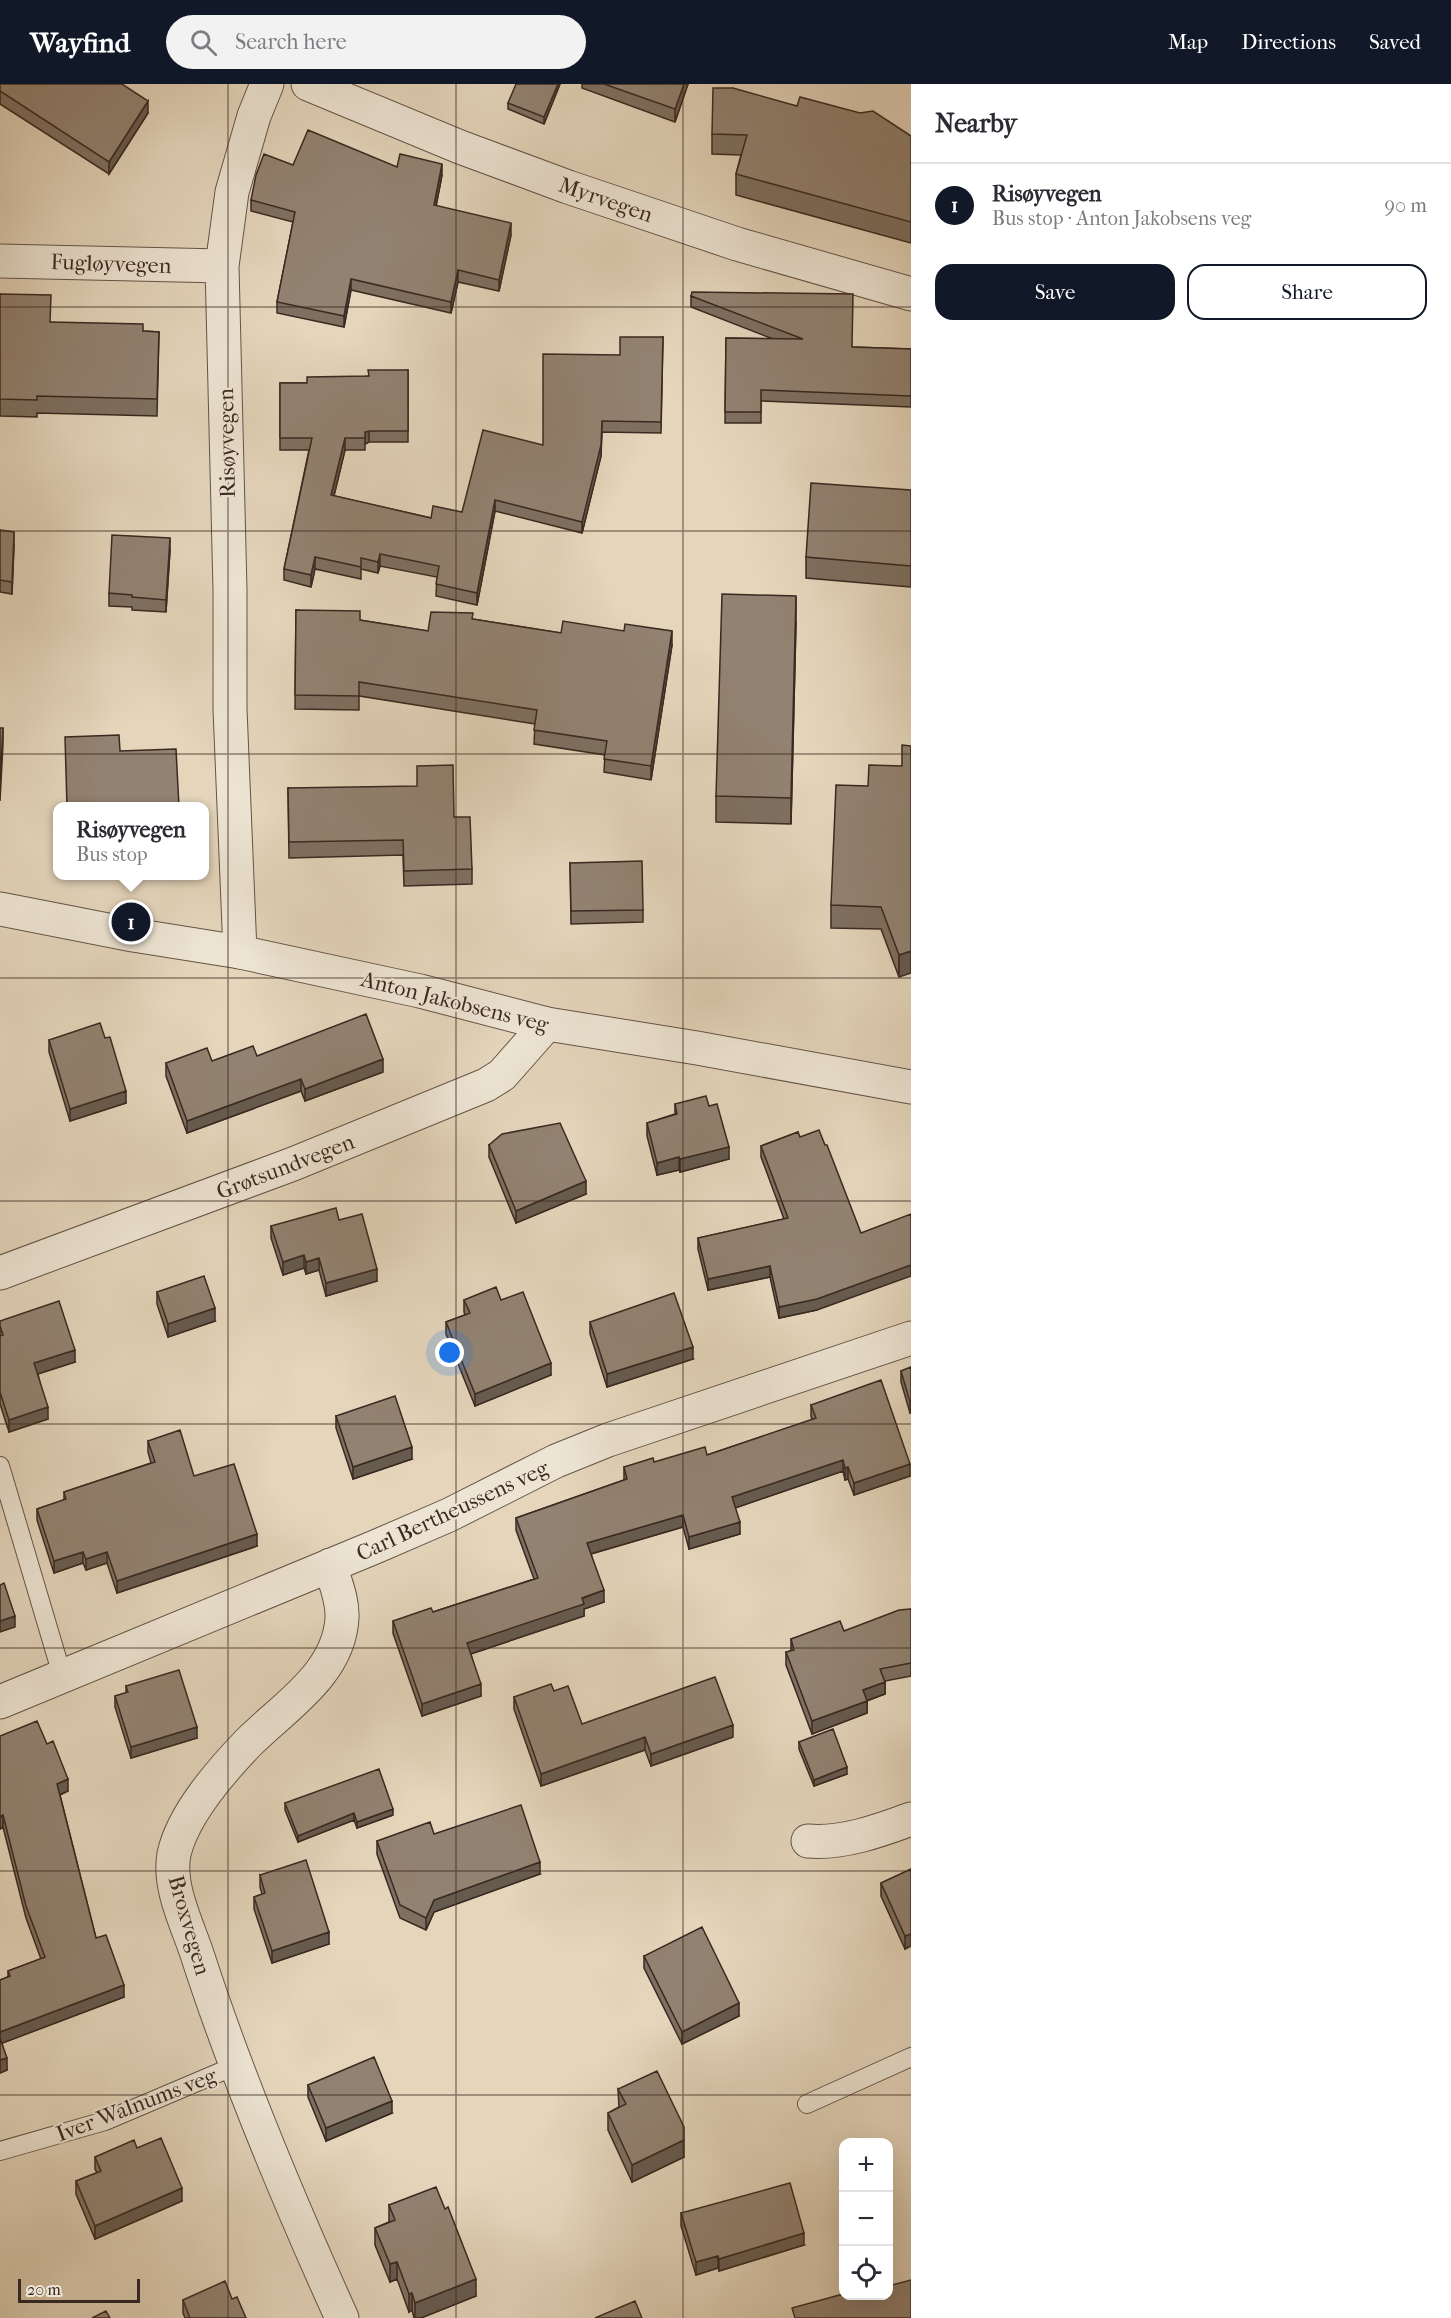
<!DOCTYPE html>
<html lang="en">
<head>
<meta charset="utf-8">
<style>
	body { margin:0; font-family:"IM FELL French Canon",serif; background:#f2f2f3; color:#2b2b33 }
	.controls { position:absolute; right:18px; bottom:18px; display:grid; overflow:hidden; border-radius:12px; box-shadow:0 6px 24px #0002 }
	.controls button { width:54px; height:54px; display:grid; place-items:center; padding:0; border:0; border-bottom:2px solid #e1e1e2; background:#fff; color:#2b2b33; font:30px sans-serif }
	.scale { position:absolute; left:18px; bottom:15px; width:122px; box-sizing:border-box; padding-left:6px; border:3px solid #3a2921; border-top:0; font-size:16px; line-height:21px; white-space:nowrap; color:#3a2921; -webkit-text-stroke:4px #ede4d3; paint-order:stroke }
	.you { position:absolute; left:450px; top:1269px; width:21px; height:21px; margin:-15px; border:4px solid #fff; border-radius:50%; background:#1a73e8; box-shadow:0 0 0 9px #1a73e833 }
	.badge { display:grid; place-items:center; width:39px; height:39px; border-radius:50%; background:#111827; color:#fff; font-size:20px; font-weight:700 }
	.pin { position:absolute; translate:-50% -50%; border:3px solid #fff; box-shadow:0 2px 6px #0006 }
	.popup { position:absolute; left:53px; top:718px; width:156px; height:78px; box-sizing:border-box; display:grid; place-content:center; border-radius:12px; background:#fff; filter:drop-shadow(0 2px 4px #0005); font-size:20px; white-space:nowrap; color:#7c7c81 }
	.popup b { font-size:22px; color:#2b2b33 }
	.popup::after { content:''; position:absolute; left:50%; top:100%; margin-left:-12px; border:12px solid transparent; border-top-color:#fff }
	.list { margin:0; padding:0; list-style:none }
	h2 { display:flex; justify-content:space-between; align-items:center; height:78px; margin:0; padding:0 24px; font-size:26px }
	h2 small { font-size:20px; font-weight:400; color:#7c7c81 }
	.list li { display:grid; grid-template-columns:39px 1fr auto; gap:18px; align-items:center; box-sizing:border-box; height:84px; padding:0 24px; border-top:2px solid #e1e1e2 }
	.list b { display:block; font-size:22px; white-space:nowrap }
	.list p { margin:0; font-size:20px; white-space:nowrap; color:#7c7c81 }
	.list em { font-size:20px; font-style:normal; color:#7c7c81 }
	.actions { display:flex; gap:12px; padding:18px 24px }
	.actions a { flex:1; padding:14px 0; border:2px solid #111827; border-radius:18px; text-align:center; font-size:21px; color:#111827 }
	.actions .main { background:#111827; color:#fff }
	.icon { flex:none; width:33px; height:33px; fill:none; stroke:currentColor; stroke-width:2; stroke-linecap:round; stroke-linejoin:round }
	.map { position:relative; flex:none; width:911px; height:2234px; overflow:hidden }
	header { display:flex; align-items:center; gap:36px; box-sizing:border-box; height:84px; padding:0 30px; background:#111827; color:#fff }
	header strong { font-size:28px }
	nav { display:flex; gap:33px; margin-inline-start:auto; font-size:21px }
	.search { width:420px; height:54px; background:#f2f2f3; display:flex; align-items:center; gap:15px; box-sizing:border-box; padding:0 21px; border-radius:33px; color:#7c7c81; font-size:22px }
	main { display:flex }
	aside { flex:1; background:#fff }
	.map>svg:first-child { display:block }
</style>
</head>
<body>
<header>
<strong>Wayfind</strong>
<div class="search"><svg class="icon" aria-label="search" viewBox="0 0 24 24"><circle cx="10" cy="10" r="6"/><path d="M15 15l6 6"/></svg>Search here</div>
<nav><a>Map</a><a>Directions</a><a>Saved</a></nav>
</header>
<main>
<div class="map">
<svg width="911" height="2234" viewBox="0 0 911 2234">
	<rect width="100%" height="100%" fill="#e4d5bb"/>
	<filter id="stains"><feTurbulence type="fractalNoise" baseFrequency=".00333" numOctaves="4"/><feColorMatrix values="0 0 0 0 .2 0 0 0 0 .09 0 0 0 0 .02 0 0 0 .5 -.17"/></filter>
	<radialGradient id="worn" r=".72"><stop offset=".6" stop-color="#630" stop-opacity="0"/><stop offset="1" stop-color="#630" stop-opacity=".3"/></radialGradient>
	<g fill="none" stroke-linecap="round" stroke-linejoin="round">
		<g stroke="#645448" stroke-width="20">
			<path id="service" d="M0,1382L62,1591
				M807,2020L911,1973
				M0,2067L105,2037L237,1981"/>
		</g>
		<g stroke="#645448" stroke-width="35">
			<path id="minor" d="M308,0L460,63L568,103L737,160L911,210
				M0,177L222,182
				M240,868L230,625V506L222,182L232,108L254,32L267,0
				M0,1189L293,1080L486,1001L502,991L547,940
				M330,1481C335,1498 343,1516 342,1534C339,1590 284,1623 249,1658C221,1687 183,1730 174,1770C168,1802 186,1838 196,1867C236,1991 288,2115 342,2234
				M0,1618L375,1463L449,1431L556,1377L608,1356L911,1254
				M808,1757C842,1760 879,1747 911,1735"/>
		</g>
		<g stroke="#645448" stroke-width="35">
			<path id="tertiary" d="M0,825L133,851L240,868L420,907L547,940L697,964L911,1003"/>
		</g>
		<use href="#service" stroke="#ede4d3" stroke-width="18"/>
		<use href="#minor" stroke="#ede4d3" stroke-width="33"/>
		<use href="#tertiary" stroke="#ede4d3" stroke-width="33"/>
	</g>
	<path fill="#7e7061" stroke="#3a2921" stroke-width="1.5" d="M0,0L148,29L109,90L0,20Z
		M560,0L544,40L508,25V19Z
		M582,0H688L675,38L582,4Z
		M797,22L911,52V159L736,111V90L741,71L712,70V50Z
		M293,81L397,83L442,91L436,122L511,151L499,207L458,198L451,229L351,206L344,243L277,229V218L293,138L251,127V116Z
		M0,210L51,238L143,247L159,248L157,332L37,329V333L0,332Z
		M691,212L852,263L911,265V323L761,317V339H725L726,254L773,255L691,223Z
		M663,253L661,349L602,348L601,372L582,449L495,427L477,521L436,512L437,493L380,482L378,489L361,485V495L315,485L311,503L284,496V485L309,366H280V299H307L369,292L408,286V358H369L365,360V366H345L334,412L431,434L462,428L543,361L620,271Z
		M911,406V503L806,494V473Z
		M0,446L14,461L12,510L0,508Z
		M170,466L166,528L132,526V523L109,522V509Z
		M296,526L428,547L473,535L561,549L672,561L651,696L604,688L605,671L534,660L535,640L359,612V626L295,625Z
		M796,538L791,740L716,738V712Z
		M902,682L899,893L881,845L831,844V821L868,702Z
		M288,704L454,733L472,785V800L404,802L403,771L289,774Z
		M570,779L643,826V838L571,840Z
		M105,954L126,1019L70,1037L49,968V956Z
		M257,972L383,988L305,1017L301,1007L187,1049L166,992V979L212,977Z
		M675,1020L709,1022L729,1075L680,1088L679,1086L657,1091L647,1052V1039L675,1030Z
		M798,1048L817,1226L779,1234L770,1193L708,1206L698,1165V1154L784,1135L761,1073V1062Z
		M489,1061L586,1110L516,1139L489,1073Z
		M339,1136L377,1197L326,1212L319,1186L306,1190L304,1184L283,1191L271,1154V1142Z
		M157,1208L215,1237L168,1253L157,1220Z
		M464,1216H501L551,1291L475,1322L446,1250V1238L465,1231L464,1228Z
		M0,1237L75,1278L38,1290L48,1335L9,1348L0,1320Z
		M590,1238L693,1275L607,1303L590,1250Z
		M911,1283V1329H910L901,1298V1287Z
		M811,1321L910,1392L854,1411L848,1395L845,1396L843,1387L735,1424L740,1450L689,1465L683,1443L591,1470L604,1518L584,1525V1532L471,1570L481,1612L422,1632L393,1549V1537L433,1528L534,1495L516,1446V1434L624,1396V1383L707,1371L812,1336L811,1332Z
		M336,1332L412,1375L353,1395L336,1344Z
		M148,1357L194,1392L257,1462L117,1509L107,1479L86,1486L83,1479L54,1489L37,1436V1425L64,1416V1408L151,1379L148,1368Z
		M911,1525V1592L885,1597V1610L867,1617V1629L812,1650L786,1581V1568L791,1567V1555L844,1547Z
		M126,1602L197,1654L131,1674L115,1623V1612L126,1609Z
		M554,1607L582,1640L733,1653L651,1682L645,1666L541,1702L514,1625V1613Z
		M0,1652L47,1660L68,1707L60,1711L96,1854L124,1913L2,1959L7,1986L0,1989V1896L8,1893V1887L41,1875L26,1834L3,1743L0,1745Z
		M799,1658L847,1690L814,1702L799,1665Z
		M285,1719L393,1731L357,1744L354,1736L298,1758L285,1726Z
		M434,1750L540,1790L434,1828L426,1846L400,1834L377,1770V1757Z
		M911,1785V1862L905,1865L881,1812V1799Z
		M260,1791L329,1860L272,1879L254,1825V1813L262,1810L260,1803Z
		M644,1872L739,1932L682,1960L644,1884Z
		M308,2001L392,2029L326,2057L308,2013Z
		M618,2005L684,2073L632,2098L608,2046V2029L619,2023Z
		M137,2064L182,2117L95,2155L76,2110V2097L97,2089L95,2085V2073Z
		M389,2121L476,2212L421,2234H414L412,2226L409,2228L397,2195L390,2198L375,2161V2144L389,2138Z
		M681,2129L804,2161L719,2187L718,2184L696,2191L681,2142Z
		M232,2215L246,2234H185L183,2229V2216Z"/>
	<path fill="#665b4f" stroke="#3a2921" stroke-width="1.5" d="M558,0H560L544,40V33Z
		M684,0H688L675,38V25Z
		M148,17V29L109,90V78Z
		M442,80V91L434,133V121Z
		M511,139V151L499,207V196Z
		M458,186V198L451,229V218Z
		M351,195V206L344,243V232Z
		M602,337L601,372L582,449V438Z
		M369,347V358L365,360V348Z
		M345,354V366L331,423V411Z
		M495,416V427L477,521V509Z
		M14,448V461L12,510V498Z
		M170,454V466L166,528V516Z
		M380,470V482L378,489V478Z
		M315,473V485L311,503V491Z
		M796,512V538L791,740V714Z
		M672,547V561L651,696V682Z
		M3,644V660L0,717V701Z
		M911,867V889L899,893V871Z
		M383,975V988L305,1017V1005Z
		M301,995V1007L187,1049V1037Z
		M126,1007V1019L70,1037V1025Z
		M729,1063V1075L680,1088V1075Z
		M679,1073V1086L657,1091V1079Z
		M586,1097V1110L516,1139V1127Z
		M304,1171V1184L283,1191V1178Z
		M319,1174V1186L306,1190V1178Z
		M911,1181V1192L817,1226L779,1234V1223Z
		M770,1182V1193L708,1206V1195Z
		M377,1185V1197L326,1212V1199Z
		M215,1224V1237L168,1253V1240Z
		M693,1263V1275L607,1303V1290Z
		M75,1266V1278L34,1291V1279Z
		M551,1279V1291L475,1322V1310Z
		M911,1317V1329H910V1318Z
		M48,1323V1335L9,1348V1336Z
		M412,1363V1375L353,1395V1383Z
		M843,1376V1387L732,1425V1413Z
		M910,1380V1392L854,1411V1399Z
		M848,1383V1395L845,1396V1384Z
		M683,1431V1443L587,1471V1459Z
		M740,1438V1450L689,1465V1453Z
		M257,1450V1462L117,1509V1497Z
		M83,1468V1479L54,1489V1477Z
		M107,1468V1479L86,1486V1475Z
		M604,1506V1518L584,1525V1532L467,1571V1559Z
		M15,1532V1543L0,1548V1537Z
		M885,1598V1610L863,1618V1606Z
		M481,1600V1612L422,1632V1620Z
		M867,1617V1629L812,1650V1637Z
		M733,1641V1653L651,1682V1670Z
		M197,1643V1654L131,1674V1663Z
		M645,1653V1666L541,1702V1690Z
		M847,1683V1690L814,1702V1696Z
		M68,1695V1707L57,1712V1700Z
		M393,1725V1731L357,1744V1738Z
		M354,1729V1736L298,1758V1752Z
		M3,1731V1743L0,1745V1733Z
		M540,1778V1790L434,1828L426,1846V1834L434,1816Z
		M329,1848V1860L272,1879V1867Z
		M911,1850V1862L905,1865V1852Z
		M124,1901V1913L0,1960V1948Z
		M739,1919V1932L682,1960V1948Z
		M7,1974V1986L0,1989V1976Z
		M392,2017V2029L326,2057V2044Z
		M684,2056V2073L632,2098V2081Z
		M182,2104V2117L95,2155V2142Z
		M804,2149V2161L719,2187V2175Z
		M718,2172V2184L696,2191V2178Z
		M397,2178V2195L390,2198V2180Z
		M476,2195V2212L421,2234H415V2219Z
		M412,2209V2226L409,2228V2210Z"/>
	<path fill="#928271" stroke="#3a2921" stroke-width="1.5" d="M0,0H122L148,17L109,78L0,7Z
		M516,0H558L544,33L508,19Z
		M604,0H684L675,25Z
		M713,4H733L797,22L800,13L860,29L873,27L911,52V138L736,90L747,51L712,50Z
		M308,46L397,83L400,70L442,80L434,121L511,139L499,196L458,186L451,218L351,195L344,232L277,218L295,128L251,116L256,91L264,70L293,81Z
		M692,208L853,210L852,263L911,265V312L761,306V328H725L726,254L803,255L691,212Z
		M0,210L51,211L50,238L143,240V247L159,248L157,315L37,312V316L0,315Z
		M620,253H663L661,338L602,337L601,361L582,438L495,416L477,509L436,500L439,482L380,470L378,478L361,474V483L315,473L311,491L284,485L312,354H280V299H307V293L369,292L368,286H408V347H369L365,348V354H345L331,411L431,434L433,422L462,428L483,346L543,361V270L620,271Z
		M811,399L911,406V482L806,473Z
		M0,446L14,448L12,498L0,496Z
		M112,451L170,454L166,516L132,513V511L109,509Z
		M722,510L796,512L791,714L716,712Z
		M296,526L360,527V536L428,547L431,528L473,529L472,535L561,549L563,537L624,547L625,540L672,547L651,682L604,675L607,657L534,646L537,626L359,598V612L295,611Z
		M0,644H3L0,701Z
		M119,651L120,667L176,665L179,723H67L65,653Z
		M902,661L911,662V867L899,871L881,823L831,821L836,701L868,702L869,681L902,682Z
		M453,681L454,733H470L472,785L404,787L403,756L289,758L288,704L417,702V682Z
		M642,777L643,826L571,827L570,779Z
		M366,930L383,975L305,1005L301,995L187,1037L166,979L207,964L212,977L253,962L257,972Z
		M100,939L105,954L110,953L126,1007L70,1025L49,956Z
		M706,1012L709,1022L717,1020L729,1063L680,1075L679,1073L657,1079L647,1039L677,1030L675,1020Z
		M560,1039L586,1097L516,1127L489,1061L502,1050Z
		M819,1046L825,1061H827L861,1149L911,1130V1181L817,1215L779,1223L770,1182L708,1195L698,1154L788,1134L761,1062L798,1048L800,1053Z
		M336,1124L339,1136L362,1130L377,1185L326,1199L319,1174L306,1178L304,1171L283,1178L271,1142Z
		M204,1192L215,1224L168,1240L157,1208Z
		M496,1203L501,1216L523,1208L551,1279L475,1310L446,1238L470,1229L464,1216Z
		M674,1209L693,1263L607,1290L590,1238Z
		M59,1217L75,1266L34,1279L48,1323L9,1336L0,1308V1252L3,1251L0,1242V1237Z
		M911,1283V1317L910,1318L901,1287Z
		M881,1296L910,1380L854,1399L848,1383L845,1384L843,1376L732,1413L740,1438L689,1453L683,1431L587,1459L604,1506L582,1514L584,1520L467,1559L481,1600L422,1620L393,1537L431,1524L433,1528L538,1494L516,1434L627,1395L624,1383L653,1374L654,1378L705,1363L707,1371L816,1334L811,1321Z
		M395,1312L412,1363L353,1383L336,1332Z
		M180,1346L194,1392L234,1380L257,1450L117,1497L107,1468L86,1475L83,1468L54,1477L37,1425L66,1415L64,1408L155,1378L148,1357Z
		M4,1499L15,1532L0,1537V1501Z
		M911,1525V1579L880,1585L885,1598L863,1606L867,1617L812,1637L786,1568L794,1566L791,1555L840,1537L844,1547L899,1526Z
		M179,1586L197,1643L131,1663L115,1612L128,1608L126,1602Z
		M715,1593L733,1641L651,1670L645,1653L541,1690L514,1613L551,1600L554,1607L568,1602L582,1640Z
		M37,1637L47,1660L53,1657L68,1695L57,1700L96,1854L106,1851L124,1901L0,1948V1896L10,1892L8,1887L45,1873L26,1822L3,1731L0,1733V1652Z
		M833,1645L847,1683L814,1696L799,1658Z
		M379,1685L393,1725L357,1738L354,1729L298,1752L285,1719Z
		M521,1721L540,1778L434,1816L426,1834L400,1821L377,1757L430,1738L434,1750Z
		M306,1776L329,1848L272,1867L254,1813L265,1809L260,1791Z
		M911,1785V1850L905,1852L881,1799Z
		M702,1843L739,1919L682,1948L644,1872Z
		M0,1954L7,1974L0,1976Z
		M374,1973L392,2017L326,2044L308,2001Z
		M657,1987L684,2043V2056L632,2081L608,2029L626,2020L618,2005Z
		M161,2054L182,2104L95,2142L76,2097L101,2087L95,2073L134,2056L137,2064Z
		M790,2099L804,2149L719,2175L718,2172L696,2178L681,2129Z
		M436,2103L445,2125L448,2123L476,2195L415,2219L412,2209L409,2210L397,2178L390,2180L375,2144L395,2136L389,2121Z
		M911,2196V2234H795L792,2224L843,2210V2211H888V2202Z
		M225,2197L232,2215L237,2213L246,2234H190L183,2216Z
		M635,2217L642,2234H595Z
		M106,2227L110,2234H92Z"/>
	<path fill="none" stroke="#3a2921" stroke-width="1.5" stroke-opacity="0.55" d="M228,0V2234M456,0V2234M683,0V2234M0,223H911M0,447H911M0,670H911M0,894H911M0,1117H911M0,1340H911M0,1564H911M0,1787H911M0,2011H911"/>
	<g text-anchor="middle" stroke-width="4.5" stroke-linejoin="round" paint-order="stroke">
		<g font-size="22" fill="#3a2921" stroke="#ede4d3">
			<text transform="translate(606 115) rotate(19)" y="8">Myrvegen</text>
			<text transform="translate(111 179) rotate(2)" y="8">Fugløyvegen</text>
			<text transform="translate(226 359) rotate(-91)" y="8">Risøyvegen</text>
			<text transform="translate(455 917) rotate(14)" y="8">Anton Jakobsens veg</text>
			<text transform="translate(285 1082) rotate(-21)" y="8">Grøtsundvegen</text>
			<text transform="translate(452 1426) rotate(-25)" y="8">Carl Bertheussens veg</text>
			<text transform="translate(190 1841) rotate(74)" y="8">Broxvegen</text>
			<text transform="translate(136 2020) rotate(-21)" y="8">Iver Walnums veg</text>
		</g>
	</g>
	<rect width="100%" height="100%" filter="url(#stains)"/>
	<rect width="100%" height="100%" fill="url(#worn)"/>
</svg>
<div class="controls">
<button>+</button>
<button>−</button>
<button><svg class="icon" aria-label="locate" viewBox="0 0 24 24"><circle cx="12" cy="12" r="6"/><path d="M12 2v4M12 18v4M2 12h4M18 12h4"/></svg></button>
</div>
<div class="scale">20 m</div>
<div class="you"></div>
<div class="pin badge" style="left:131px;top:838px">1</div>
<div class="popup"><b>Risøyvegen</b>Bus stop</div>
</div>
<aside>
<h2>Nearby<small></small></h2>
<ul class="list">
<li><span class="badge">1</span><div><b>Risøyvegen</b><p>Bus stop · Anton Jakobsens veg</p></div><em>90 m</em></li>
</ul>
<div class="actions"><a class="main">Save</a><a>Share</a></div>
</aside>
</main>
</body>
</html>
